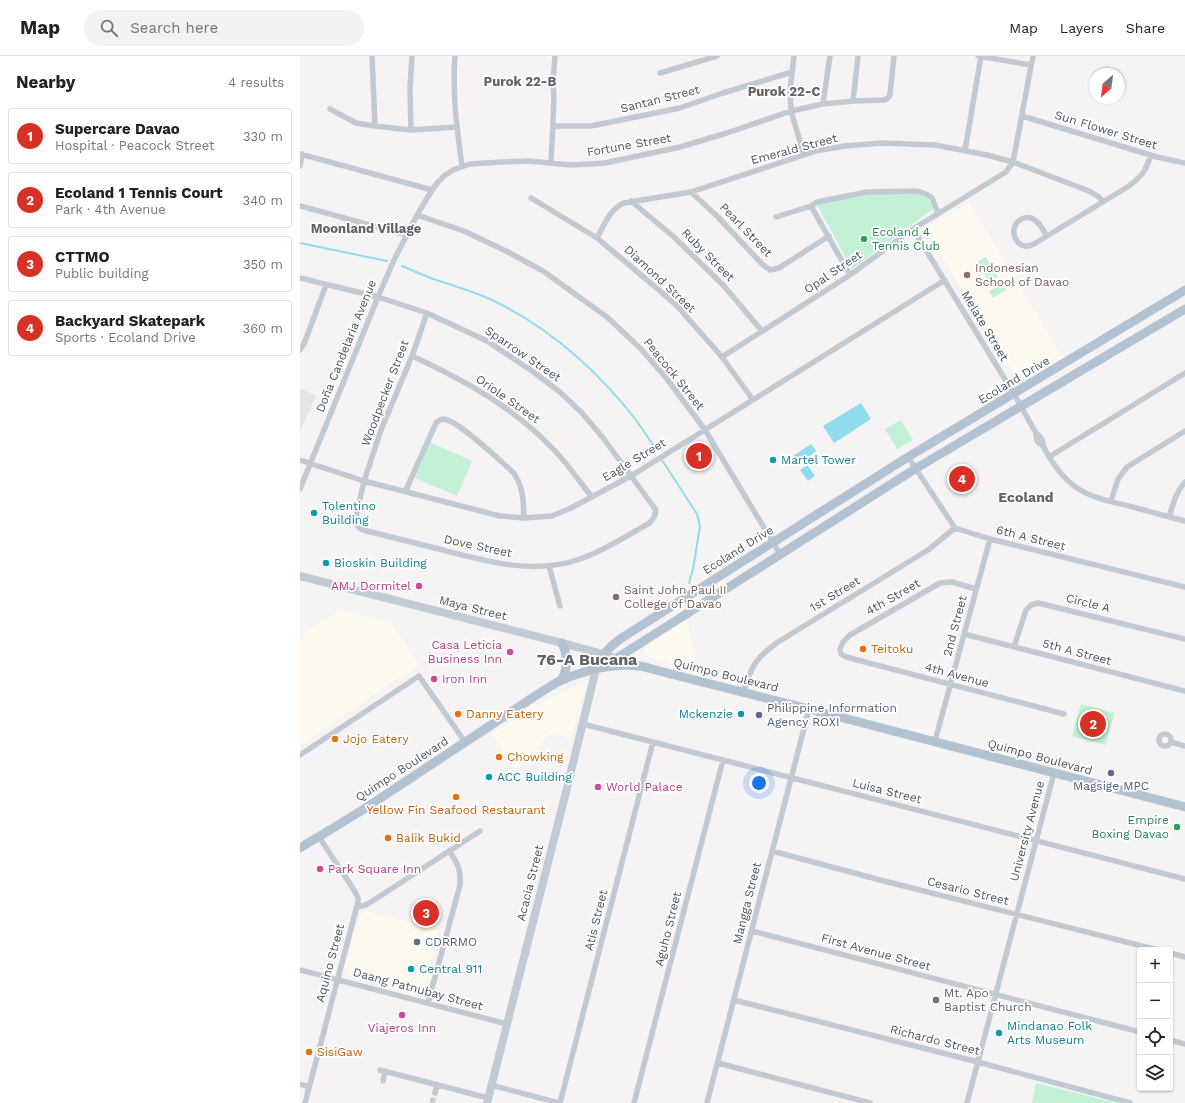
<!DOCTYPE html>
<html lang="en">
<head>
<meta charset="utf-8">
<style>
	body { margin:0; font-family:"Work Sans",sans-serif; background:#f2f2f2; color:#222 }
	.controls { position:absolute; right:12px; bottom:12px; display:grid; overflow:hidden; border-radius:4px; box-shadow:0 1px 3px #0004 }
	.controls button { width:36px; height:36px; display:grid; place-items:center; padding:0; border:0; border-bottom:1px solid #e0e0e0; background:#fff; color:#222; font:20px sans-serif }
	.compass { position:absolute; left:789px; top:12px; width:36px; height:36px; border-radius:50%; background:#fff; box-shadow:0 1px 3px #0004; rotate:208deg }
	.you { position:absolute; left:459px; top:727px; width:14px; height:14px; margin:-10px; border:3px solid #fff; border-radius:50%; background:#1a73e8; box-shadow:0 0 0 6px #1a73e833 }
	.badge { display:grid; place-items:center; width:26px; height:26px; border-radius:50%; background:#d93025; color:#fff; font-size:13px; font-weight:700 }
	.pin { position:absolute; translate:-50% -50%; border:2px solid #fff; box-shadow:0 1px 4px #0006 }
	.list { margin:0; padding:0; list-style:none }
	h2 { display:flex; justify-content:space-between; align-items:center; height:52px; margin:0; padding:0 16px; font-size:17px }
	h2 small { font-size:13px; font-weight:400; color:#767676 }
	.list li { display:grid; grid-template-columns:26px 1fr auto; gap:12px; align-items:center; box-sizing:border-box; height:56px; margin:0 8px 8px; padding:0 8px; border:1px solid #e0e0e0; border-radius:4px }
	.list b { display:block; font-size:15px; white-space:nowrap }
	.list p { margin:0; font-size:13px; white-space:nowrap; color:#767676 }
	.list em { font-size:13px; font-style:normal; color:#767676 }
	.icon { flex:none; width:22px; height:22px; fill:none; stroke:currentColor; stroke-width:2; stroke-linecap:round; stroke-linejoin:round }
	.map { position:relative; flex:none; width:885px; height:1047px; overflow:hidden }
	header { display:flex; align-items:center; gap:24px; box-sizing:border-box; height:56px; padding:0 20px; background:#fff; border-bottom:1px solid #e0e0e0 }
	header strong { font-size:19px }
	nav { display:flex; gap:22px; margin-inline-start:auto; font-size:14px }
	.search { width:280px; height:36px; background:#f2f2f2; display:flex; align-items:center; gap:10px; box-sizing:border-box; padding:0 14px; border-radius:22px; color:#767676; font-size:15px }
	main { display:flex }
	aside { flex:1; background:#fff }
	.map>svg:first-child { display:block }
</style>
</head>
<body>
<header>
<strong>Map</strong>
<div class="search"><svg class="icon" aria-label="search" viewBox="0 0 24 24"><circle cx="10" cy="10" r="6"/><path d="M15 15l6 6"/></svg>Search here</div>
<nav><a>Map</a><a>Layers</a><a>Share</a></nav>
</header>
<main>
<aside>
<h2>Nearby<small>4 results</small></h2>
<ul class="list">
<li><span class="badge">1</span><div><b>Supercare Davao</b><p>Hospital · Peacock Street</p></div><em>330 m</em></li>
<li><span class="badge">2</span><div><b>Ecoland 1 Tennis Court</b><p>Park · 4th Avenue</p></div><em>340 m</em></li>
<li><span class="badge">3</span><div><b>CTTMO</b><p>Public building</p></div><em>350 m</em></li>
<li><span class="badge">4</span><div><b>Backyard Skatepark</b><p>Sports · Ecoland Drive</p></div><em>360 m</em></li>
</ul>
</aside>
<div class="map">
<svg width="885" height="1047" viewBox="0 0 885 1047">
	<rect width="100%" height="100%" fill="#f5f3f3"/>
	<path fill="#fdf9ef" d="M669,146L763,302L724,323L720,324L717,322L627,176L629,170Z
		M40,554L91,567L119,608L0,690V579Z
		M387,561L396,613L354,603L349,601L346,598L344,595L345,592L350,586Z
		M278,630L284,631L285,634L271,682L249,677L236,698L216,714L192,678L232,652L264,635Z
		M64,855H66L139,874L122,939L46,918L45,913L56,872L59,862Z"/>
	<path fill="#e6e4e5" d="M0,332L16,340L0,375Z"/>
	<path fill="#c3f1d5" d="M573,138H618C627,140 630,144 633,153L552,213L517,149C535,143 554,139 573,138Z
		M686,201L698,221L689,226L677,206Z
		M702,228L706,234L693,242L689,235Z
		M601,364L613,384L597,393L585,373Z
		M130,386L172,405L157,440L115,422Z
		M781,648L814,657L806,689L772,680Z
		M736,1027L816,1047H732Z"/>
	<path fill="#90daee" d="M561,347L571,363L534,387L523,370Z
		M511,388L516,395L499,408L493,400Z
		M507,409L515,420L508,425L500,414Z"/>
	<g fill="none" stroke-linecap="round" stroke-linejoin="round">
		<path stroke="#90daee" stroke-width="2" d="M0,187L87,205
			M102,210C112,214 122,219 133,223C152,229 172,235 190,243C247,270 297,314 336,364C343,374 350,384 356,394
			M362,404L397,458L400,470L393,513L389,527"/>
		<path stroke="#caccce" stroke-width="5.5" stroke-dasharray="5.5 3" stroke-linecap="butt" d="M132,1047L135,1037"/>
		<path stroke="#c1cad2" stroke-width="5.5" d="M72,0L75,70
			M155,0C152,37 157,73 162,110
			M494,0L490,35L491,55L504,99
			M678,0L731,9
			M360,17L417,0
			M553,45L558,0
			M523,48L530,0
			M30,53L56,67L75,70L111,74L157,71
			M722,60L857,101L885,107
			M253,70H291L380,52L423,37L492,16
			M111,74L110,32L112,0
			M665,94L681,0
			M0,98L132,134
			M251,107L254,42L253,26L255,0
			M0,110L2,98
			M391,136L418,161L462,208L470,214L479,212L529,180
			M231,142L297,182L360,235L378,251L422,301L453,344
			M331,145L374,181L424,230L462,275
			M0,150L107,179
			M511,150L550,219
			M117,159L164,175L208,196L243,215L307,261L340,292L367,323L405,374L480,498
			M476,161L511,150L517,146L567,136L617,135L626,138L632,142L638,157
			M613,173L714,338L736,377C741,381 743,383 743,390
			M747,180C744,175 741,169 736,165C733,162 728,161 724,162C705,168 715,198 734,188L829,130C843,119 845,116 851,99
			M297,182C304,169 310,153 324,147L391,136L516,95L545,90L582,87L635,89L687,99L713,106L789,135L799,141L803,146
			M0,222L78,241L127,257L187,285L232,315L260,336L282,357L304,383L356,454C355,461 353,464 348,468C326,480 304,495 280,503C235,519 188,506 143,494C116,487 90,481 63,474L59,472L55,465L64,425L81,374L112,300L127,257
			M0,294L4,288L26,229
			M112,300C166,325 215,352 256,396C269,410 280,426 292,441
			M422,301L550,219L613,173L706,116L713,106L733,0
			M736,377C736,383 737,387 743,390C751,405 762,422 777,432C792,442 811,446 829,450C847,455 866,460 885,465
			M608,401L655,472L690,483L885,531
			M749,401L885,317
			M0,404L64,425L200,460L224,462L252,460L271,452L331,420L645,224
			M0,433L78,241L94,204L117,159L132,134L138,126L144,120L153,114L170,108L202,106L228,105L272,109L305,107L380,91L427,77L491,55L523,48L553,45L584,44L588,42L590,39L594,0
			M105,436L136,367C138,365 140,363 144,363C159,365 200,405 213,416C224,432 223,444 224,462
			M811,445L818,423L827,411L885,375
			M869,461C873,448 876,436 885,426
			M249,510L260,550
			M676,533L652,526L640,527L550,579L543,586L540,593L541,598L546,601L764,658
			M664,578L885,635
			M714,591L726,554L731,549L738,547L885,583
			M443,636C452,609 455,603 478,586L628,494L655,472
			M283,668L885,823
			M859 684a6 6 0 1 1 12 0a6 6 0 1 1-12 0Z
			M635,685L690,483
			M871,686L885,690
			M0,699L119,620L165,686
			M472,795L584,825L858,894
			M57,851L66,849L71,846L180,775
			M452,875L840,976
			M870,897L885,901
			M0,914L207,968
			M434,944L678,1006L830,1047
			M128,947L160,829C161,814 158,807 149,795
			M870,984L885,988
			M418,1007L570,1047
			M80,1014L188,1042
			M83,1025L85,1016
			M0,1028L9,1031
			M191,1029L259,1047
			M135,1037L137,1029
			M5,1047L58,846V842L54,834L19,781
			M260,1047L353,686
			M334,1047L423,704
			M407,1047L509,653
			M667,1047L754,717"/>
		<path stroke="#c1cbd6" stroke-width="8" d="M0,520L262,587L303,598L335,609
			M187,1047L265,740L296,613"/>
		<path stroke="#b3c2d1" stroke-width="9" d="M303,609L317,602L615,413L885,253
			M296,613C302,598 310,590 323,581L608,401L885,234
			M262,624C268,610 268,600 262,587
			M0,792L61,755L241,636C248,632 255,627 262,624C286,614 313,607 339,610C347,611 355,614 363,616L509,653L885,751"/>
	</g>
	<g fill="#2e9e5b" stroke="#fff" stroke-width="1.5">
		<circle cx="564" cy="183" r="4"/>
		<circle cx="877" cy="771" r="4"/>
	</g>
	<g fill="#8d6e63" stroke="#fff" stroke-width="1.5">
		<circle cx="667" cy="219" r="4"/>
		<circle cx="316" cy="541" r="4"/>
	</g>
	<g fill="#0f9aa8" stroke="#fff" stroke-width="1.5">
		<circle cx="473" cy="404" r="4"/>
		<circle cx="14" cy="457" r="4"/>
		<circle cx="26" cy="507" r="4"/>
		<circle cx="441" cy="658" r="4"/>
		<circle cx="189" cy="721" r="4"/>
		<circle cx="111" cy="913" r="4"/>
		<circle cx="699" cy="977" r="4"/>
	</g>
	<g fill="#d1479c" stroke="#fff" stroke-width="1.5">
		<circle cx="119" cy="530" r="4"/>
		<circle cx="210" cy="596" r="4"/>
		<circle cx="134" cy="623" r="4"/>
		<circle cx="298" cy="731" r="4"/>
		<circle cx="20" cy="813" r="4"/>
		<circle cx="102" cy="959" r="4"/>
	</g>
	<g fill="#e8710a" stroke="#fff" stroke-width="1.5">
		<circle cx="563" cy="593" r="4"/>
		<circle cx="158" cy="658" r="4"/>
		<circle cx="35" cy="683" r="4"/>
		<circle cx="199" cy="701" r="4"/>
		<circle cx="156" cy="741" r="4"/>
		<circle cx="88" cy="782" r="4"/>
		<circle cx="9" cy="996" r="4"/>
	</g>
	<g fill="#5c6f8a" stroke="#fff" stroke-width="1.5">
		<circle cx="459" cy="659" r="4"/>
		<circle cx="811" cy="717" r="4"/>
		<circle cx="117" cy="886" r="4"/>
	</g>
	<circle fill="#6b7280" stroke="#fff" stroke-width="1.5" cx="636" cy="944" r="4"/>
	<g text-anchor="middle" stroke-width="3.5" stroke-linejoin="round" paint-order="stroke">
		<g font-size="12" fill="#4a5661" stroke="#fff">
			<text transform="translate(360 43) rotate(-14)" y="4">Santan Street</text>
			<text transform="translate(806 74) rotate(17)" y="4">Sun Flower Street</text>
			<text transform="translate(329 89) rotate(-10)" y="4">Fortune Street</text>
			<text transform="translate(494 93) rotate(-15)" y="4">Emerald Street</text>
			<text transform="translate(446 174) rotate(46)" y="4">Pearl Street</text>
			<text transform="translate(408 199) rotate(45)" y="4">Ruby Street</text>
			<text transform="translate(533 216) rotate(-34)" y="4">Opal Street</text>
			<text transform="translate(360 223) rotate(43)" y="4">Diamond Street</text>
			<text transform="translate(685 270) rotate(59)" y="4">Melate Street</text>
			<text transform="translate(46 290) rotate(-68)" y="4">Doña Candelaria Avenue</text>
			<text transform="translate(223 298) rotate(34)" y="4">Sparrow Street</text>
			<text transform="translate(374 318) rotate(51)" y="4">Peacock Street</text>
			<text transform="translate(714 324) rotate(-31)" y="4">Ecoland Drive</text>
			<text transform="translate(85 337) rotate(-69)" y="4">Woodpecker Street</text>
			<text transform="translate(208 343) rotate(35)" y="4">Oriole Street</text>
			<text transform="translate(334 404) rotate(-31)" y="4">Eagle Street</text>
			<text transform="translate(731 482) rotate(14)" y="4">6th A Street</text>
			<text transform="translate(178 490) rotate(12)" y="4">Dove Street</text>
			<text transform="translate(438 494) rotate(-32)" y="4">Ecoland Drive</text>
			<text transform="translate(535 538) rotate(-31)" y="4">1st Street</text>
			<text transform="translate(593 541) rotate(-30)" y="4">4th Street</text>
			<text transform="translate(788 547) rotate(14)" y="4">Circle A</text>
			<text transform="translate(173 552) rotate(14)" y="4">Maya Street</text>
			<text transform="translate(655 570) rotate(-75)" y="4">2nd Street</text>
			<text transform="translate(777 596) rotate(15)" y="4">5th A Street</text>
			<text transform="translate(426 619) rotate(14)" y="4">Quimpo Boulevard</text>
			<text transform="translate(657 619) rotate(15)" y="4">4th Avenue</text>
			<text transform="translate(740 701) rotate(15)" y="4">Quimpo Boulevard</text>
			<text transform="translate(102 713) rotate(-33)" y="4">Quimpo Boulevard</text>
			<text transform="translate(587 735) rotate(14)" y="4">Luisa Street</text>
			<text transform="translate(727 775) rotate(-75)" y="4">University Avenue</text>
			<text transform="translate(230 827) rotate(-76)" y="4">Acacia Street</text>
			<text transform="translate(668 835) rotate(14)" y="4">Cesario Street</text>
			<text transform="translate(447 847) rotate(-76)" y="4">Mangga Street</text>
			<text transform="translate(296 864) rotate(-76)" y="4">Atis Street</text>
			<text transform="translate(368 873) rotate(-76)" y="4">Aguho Street</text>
			<text transform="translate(576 896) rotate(15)" y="4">First Avenue Street</text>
			<text transform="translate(30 907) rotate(-75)" y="4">Aquino Street</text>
			<text transform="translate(118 933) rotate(15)" y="4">Daang Patnubay Street</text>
			<text transform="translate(635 984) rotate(14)" y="4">Richardo Street</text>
		</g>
		<g font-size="12" fill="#27864d" stroke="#fff" text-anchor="start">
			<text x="572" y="180">Ecoland 4<tspan x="572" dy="14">Tennis Club</tspan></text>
			<text x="869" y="768" text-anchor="end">Empire<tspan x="869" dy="14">Boxing Davao</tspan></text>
		</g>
		<g font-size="12" fill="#785e54" stroke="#fff" text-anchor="start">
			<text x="675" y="216">Indonesian<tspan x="675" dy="14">School of Davao</tspan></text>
			<text x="324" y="538">Saint John Paul II<tspan x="324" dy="14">College of Davao</tspan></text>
		</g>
		<g font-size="12" fill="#0d838f" stroke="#fff" text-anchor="start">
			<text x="481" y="408">Martel Tower</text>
			<text x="22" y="454">Tolentino<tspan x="22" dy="14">Building</tspan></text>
			<text x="34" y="511">Bioskin Building</text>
			<text x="433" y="662" text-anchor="end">Mckenzie</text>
			<text x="197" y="725">ACC Building</text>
			<text x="119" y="917">Central 911</text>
			<text x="707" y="974">Mindanao Folk<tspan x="707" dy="14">Arts Museum</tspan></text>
		</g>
		<g font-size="12" fill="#b23c85" stroke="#fff" text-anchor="start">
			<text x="111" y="534" text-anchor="end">AMJ Dormitel</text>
			<text x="202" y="593" text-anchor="end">Casa Leticia<tspan x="202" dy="14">Business Inn</tspan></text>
			<text x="142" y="627">Iron Inn</text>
			<text x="306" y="735">World Palace</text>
			<text x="28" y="817">Park Square Inn</text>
			<text x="102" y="976" text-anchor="middle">Viajeros Inn</text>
		</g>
		<g font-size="12" fill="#c56008" stroke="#fff" text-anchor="start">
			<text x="571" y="597">Teitoku</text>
			<text x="166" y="662">Danny Eatery</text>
			<text x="43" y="687">Jojo Eatery</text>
			<text x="207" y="705">Chowking</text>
			<text x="156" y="758" text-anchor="middle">Yellow Fin Seafood Restaurant</text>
			<text x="96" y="786">Balik Bukid</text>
			<text x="17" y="1000">SisiGaw</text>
		</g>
		<g font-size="12" fill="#4e5e75" stroke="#fff" text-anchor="start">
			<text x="467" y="656">Philippine Information<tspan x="467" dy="14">Agency ROXI</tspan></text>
			<text x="811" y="734" text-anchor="middle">Magsige MPC</text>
			<text x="125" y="890">CDRRMO</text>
		</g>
		<g font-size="12" fill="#5b616d" stroke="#fff" text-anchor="start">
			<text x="644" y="941">Mt. Apo<tspan x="644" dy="14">Baptist Church</tspan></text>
		</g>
		<g font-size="13" font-weight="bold" fill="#5f6368" stroke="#fff">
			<text x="220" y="30">Purok 22-B</text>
			<text x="484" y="40">Purok 22-C</text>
			<text x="66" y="177">Moonland Village</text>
		</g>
		<g font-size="14" font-weight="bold" fill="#5f6368" stroke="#fff">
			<text x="726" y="446">Ecoland</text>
		</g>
		<g font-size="16" font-weight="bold" fill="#5f6368" stroke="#fff">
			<text x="287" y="609">76-A Bucana</text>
		</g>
	</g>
</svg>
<div class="controls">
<button>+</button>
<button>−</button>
<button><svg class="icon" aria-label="locate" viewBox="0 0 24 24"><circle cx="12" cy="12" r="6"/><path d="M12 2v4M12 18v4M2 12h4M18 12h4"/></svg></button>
<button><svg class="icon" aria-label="layers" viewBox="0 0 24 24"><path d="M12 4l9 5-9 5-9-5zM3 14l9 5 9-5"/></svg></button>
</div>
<svg class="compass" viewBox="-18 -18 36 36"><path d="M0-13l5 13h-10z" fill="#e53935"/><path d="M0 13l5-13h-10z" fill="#767676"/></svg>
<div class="you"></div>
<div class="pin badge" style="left:399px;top:400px">1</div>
<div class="pin badge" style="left:793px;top:668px">2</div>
<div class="pin badge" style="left:126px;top:857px">3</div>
<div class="pin badge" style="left:662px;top:423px">4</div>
</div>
</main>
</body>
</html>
